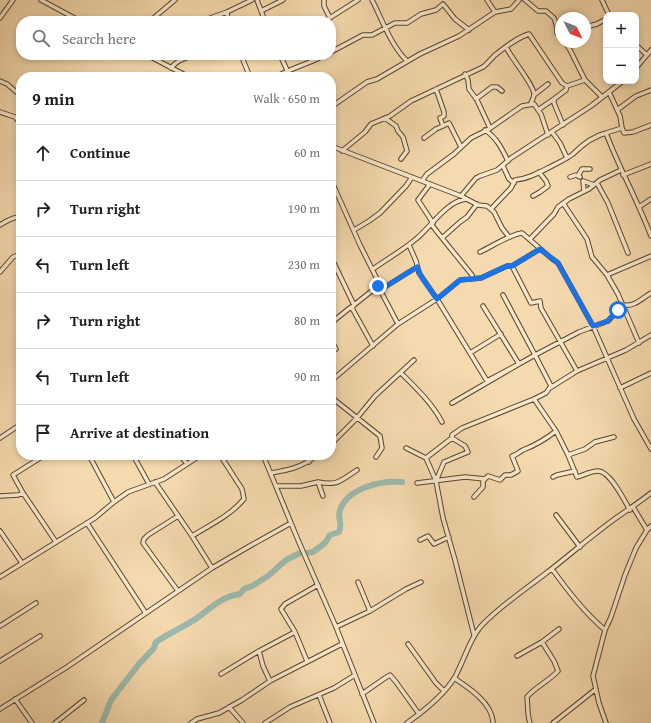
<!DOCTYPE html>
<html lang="en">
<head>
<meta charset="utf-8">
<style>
	body { margin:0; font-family:"Gentium Book Plus",serif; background:#f2f2f2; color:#202124 }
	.controls { position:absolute; right:12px; top:12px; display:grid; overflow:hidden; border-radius:8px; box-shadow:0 2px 6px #0003 }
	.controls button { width:36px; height:36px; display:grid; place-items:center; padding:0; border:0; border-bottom:1px solid #e0e0e0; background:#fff; color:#202124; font:20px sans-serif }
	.compass { position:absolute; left:555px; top:12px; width:36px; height:36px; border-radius:50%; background:#fff; box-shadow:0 2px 6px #0003; rotate:132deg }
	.stop { position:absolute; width:12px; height:12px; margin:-9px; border:3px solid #1a73e8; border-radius:50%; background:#fff }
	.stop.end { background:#1a73e8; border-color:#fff; box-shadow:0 1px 4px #0008 }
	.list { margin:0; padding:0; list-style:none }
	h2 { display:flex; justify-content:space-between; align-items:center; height:52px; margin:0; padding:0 16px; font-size:17px }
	h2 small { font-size:13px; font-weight:400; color:#757577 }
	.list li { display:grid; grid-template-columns:26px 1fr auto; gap:12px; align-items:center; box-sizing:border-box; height:56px; padding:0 16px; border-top:1px solid #e0e0e0 }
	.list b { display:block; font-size:15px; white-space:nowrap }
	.list em { font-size:13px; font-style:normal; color:#757577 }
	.icon { flex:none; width:22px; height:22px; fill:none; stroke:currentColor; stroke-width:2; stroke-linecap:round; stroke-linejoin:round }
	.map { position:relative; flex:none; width:651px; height:723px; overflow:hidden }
	.search { position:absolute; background:#fff; box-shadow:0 2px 6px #0003; left:16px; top:16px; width:320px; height:44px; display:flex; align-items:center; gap:10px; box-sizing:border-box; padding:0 14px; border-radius:16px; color:#757577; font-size:15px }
	.panel { position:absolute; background:#fff; box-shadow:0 2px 6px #0003; left:16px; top:72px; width:320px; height:388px; border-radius:16px }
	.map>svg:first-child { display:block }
</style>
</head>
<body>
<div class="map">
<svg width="651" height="723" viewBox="0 0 651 723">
	<rect width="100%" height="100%" fill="#f6daaf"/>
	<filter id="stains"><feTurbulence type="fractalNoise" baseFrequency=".005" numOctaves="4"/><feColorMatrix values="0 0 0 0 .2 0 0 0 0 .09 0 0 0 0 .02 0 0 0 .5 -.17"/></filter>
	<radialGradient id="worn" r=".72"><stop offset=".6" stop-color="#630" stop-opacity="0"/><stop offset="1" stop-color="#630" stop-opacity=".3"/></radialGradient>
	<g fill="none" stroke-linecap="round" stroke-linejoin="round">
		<path stroke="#9dbaae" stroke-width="6" d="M307,553L313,552L325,543L330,535L339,532C343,523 337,518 340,510C348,488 381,480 402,482
			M102,723L111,700L139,664L154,648L156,642C169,633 184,627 197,618C212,607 221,597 240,594L244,589L252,586L268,576L286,560L300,553"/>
		<g stroke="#57462f" stroke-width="5.5">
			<path id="minor" d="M41,0L80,21
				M257,0L265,21
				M324,0V6L330,18
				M372,0C383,21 390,44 407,61
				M525,0L538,11H546L554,18L557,27V33L561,37
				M602,0L609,15
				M261,11L283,0
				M227,12L228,21
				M495,12L511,9L519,0
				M0,18L13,0
				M150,21L175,0
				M202,21L227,12L252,0
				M325,21L358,0
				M585,27L597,24L606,19
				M565,42L570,50L585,80
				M636,45L647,55
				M506,47C511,58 534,85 534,94C534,97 532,101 531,103
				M331,52L363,35H372L395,23H407L421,14L436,10L443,4L455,19L469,30
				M147,55L189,77
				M241,55L250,77
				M280,55L287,70
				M171,68C178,59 188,57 199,55
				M636,68L651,50
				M465,74L468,80L469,89L477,100L490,128
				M276,77C291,68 309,64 325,55
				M0,81L7,84L21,96
				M436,89L444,112V116L440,118L443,126L449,123L461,147
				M609,92L620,116L622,128L624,133L633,132L651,125
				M534,95L548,84
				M476,99L492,87H497L502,91
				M331,107L367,82L377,79L420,54L459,36L495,12L487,0
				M538,110L554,99
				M617,110L636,96L651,90
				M0,112L15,117L21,124
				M385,118L396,126L398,131L403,137L407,151L401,159
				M563,125L554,103V99L566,90L567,86
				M622,128L606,133C619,168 638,201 651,236
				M485,130C497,138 502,149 508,161
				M552,132L560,143L567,158
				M424,138L436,129L443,126
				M331,146L461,196L478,205L487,206L494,212L502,228L509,237
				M342,151L365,132L371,124L390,116L411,101L483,67C487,64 490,60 494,56C504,48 516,38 529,34L562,83L567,86L585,80L602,97
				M503,166L509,179L514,183
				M623,175L651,164
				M579,176V174L582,169H590
				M570,177L576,175L580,177
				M331,180L360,245L378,281L379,285L378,286L398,324L437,299L470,353L501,334
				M422,181L427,174L454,154L471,138L489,129L522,106L534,104L541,114L548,135
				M597,183L608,203L628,253
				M430,184L418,200L433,223
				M584,191L583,181L594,185
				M461,196L476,178L480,176L497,170L511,158L591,106L623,81
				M533,196L540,192L548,186L546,181L539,172
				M563,203L587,239L592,257L607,275L618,294L639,343
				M639,207L651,199
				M491,209L511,188L515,180C528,179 540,172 552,166C559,162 567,159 573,154C582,145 594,136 606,133
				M431,224L442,238
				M0,225C6,221 14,216 21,217
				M354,230L369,221L380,213L406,186L412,177
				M530,239L554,214L558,207L569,199L589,189L600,180L621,170
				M409,245L416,261L419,273L437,299L460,280L481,278L507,266H512L531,303L540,301L541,308L577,371
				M480,252C491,247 511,234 522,233L551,258L558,263L593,326L634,419L651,449
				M331,257L354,305L378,286
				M512,266L540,249
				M373,269C387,259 403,250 416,239C431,227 447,200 467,199
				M0,272L13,257L21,254
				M607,275L651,256
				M473,279L472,275L442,238L460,222L467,217L477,204
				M380,290L417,267
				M503,295L535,355L579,332L608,321L623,305C635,307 642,298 651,293
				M354,305L352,308L373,346
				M483,306L519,364L535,355L551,386L546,393L534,399L556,431L568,455L577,477C584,475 591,471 598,471C610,471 624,500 630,510
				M331,323L351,307
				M331,340L336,349
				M401,373C416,388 432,403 442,422
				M331,381L398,324
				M550,388L577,371L626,350L651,335
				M620,388L651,373
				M331,397L380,436L382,448L376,457
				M452,403L519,364L487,381L470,353
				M0,438L21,424
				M452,438L465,446L468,452L444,462L436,481L443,518L455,560L474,635
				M331,444L357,418L375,396L414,360
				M406,448L426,458
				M133,455L149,484
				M180,455L187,464
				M263,455L298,540L336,627L374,723
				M305,455L309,462
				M568,455L585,449L595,442L614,437
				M91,459L114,502
				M271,473C289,470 303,467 317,455
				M553,477L557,475L575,471
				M436,481L426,458L452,438V435L462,428L534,399
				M155,482L192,536L212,568
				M318,482C338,486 340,481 357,470
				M417,483L465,477L485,479L488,476L500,480L505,475H511L518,471L512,456C517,455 519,452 523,450C536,445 546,439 556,431
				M276,486H301L318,482L323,496
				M23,493L56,542
				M0,496L18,495L23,493L13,475L45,455
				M474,497L483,487V481L485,479
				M633,507L647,530
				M556,515L580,547
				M178,516L148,535L144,539L143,543L178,591
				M87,523L145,612
				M0,531L22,563
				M192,536C210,525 231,515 244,499L242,489L220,455
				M420,540L428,536L434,544L449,537
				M552,569C568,591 584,612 605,630
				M0,577L95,518L114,502L128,492L164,479L201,455
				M358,582L370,611
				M0,626L36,603
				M336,627L370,611L406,589L421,582
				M408,644L436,683L444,691
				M517,656L542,642L559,629
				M0,661L40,636
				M307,661L295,632L281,609L285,604L318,585
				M221,674L259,651
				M454,678C469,688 492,703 493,722
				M270,681L263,666L259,651L295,632
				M362,694L385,678L390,675L396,682L419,714
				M319,695L330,723
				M15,699L32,723
				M229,707L243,723
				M0,709L67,667L212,568L248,547L291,523
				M55,723L84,700
				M191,723L197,719L219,713L242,700L270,681L342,644
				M265,723L290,707L334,688L355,675
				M407,723C424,711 444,695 455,677C464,660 471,636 483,624C503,604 523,591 545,574C565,559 584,542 604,527C619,515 636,505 651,493
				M530,723C527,714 528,706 527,697C535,687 549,681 558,671L554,661L542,642
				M553,723L596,689
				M606,723L599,703L593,676L605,630L611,617L625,575L636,548L647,530L651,526"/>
		</g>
		<use href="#minor" stroke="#f9e7cb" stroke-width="3.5"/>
	</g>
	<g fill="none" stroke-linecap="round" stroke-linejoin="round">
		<path stroke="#1a73e8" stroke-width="5" d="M378,286L380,290L417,267L422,278L437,299L460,280L481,278L507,266H512L540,249L558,263L593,326L608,321L618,310"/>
	</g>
	<rect width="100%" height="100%" filter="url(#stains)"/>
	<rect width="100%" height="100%" fill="url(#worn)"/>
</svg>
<div class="controls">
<button>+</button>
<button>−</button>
</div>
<svg class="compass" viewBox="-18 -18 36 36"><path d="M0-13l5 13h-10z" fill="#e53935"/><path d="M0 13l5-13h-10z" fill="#757577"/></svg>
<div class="stop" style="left:618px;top:310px"></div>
<div class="stop end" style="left:378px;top:286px"></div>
<div class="search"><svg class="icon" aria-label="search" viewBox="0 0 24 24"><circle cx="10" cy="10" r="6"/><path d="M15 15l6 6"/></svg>Search here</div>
<section class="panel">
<h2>9 min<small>Walk · 650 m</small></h2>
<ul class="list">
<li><svg class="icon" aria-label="ahead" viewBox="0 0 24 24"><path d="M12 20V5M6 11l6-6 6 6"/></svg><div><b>Continue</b></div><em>60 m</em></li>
<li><svg class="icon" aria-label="right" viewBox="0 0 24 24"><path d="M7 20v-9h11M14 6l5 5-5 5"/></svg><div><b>Turn right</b></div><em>190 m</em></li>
<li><svg class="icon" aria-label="left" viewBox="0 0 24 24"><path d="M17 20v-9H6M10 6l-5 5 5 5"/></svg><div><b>Turn left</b></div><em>230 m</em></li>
<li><svg class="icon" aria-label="right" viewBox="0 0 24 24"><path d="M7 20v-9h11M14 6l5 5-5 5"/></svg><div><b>Turn right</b></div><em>80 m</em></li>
<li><svg class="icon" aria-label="left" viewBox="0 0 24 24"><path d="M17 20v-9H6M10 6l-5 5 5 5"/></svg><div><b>Turn left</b></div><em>90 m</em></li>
<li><svg class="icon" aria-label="arrive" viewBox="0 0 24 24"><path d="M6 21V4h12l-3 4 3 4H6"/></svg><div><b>Arrive at destination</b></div></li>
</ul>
</section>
</div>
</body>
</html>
